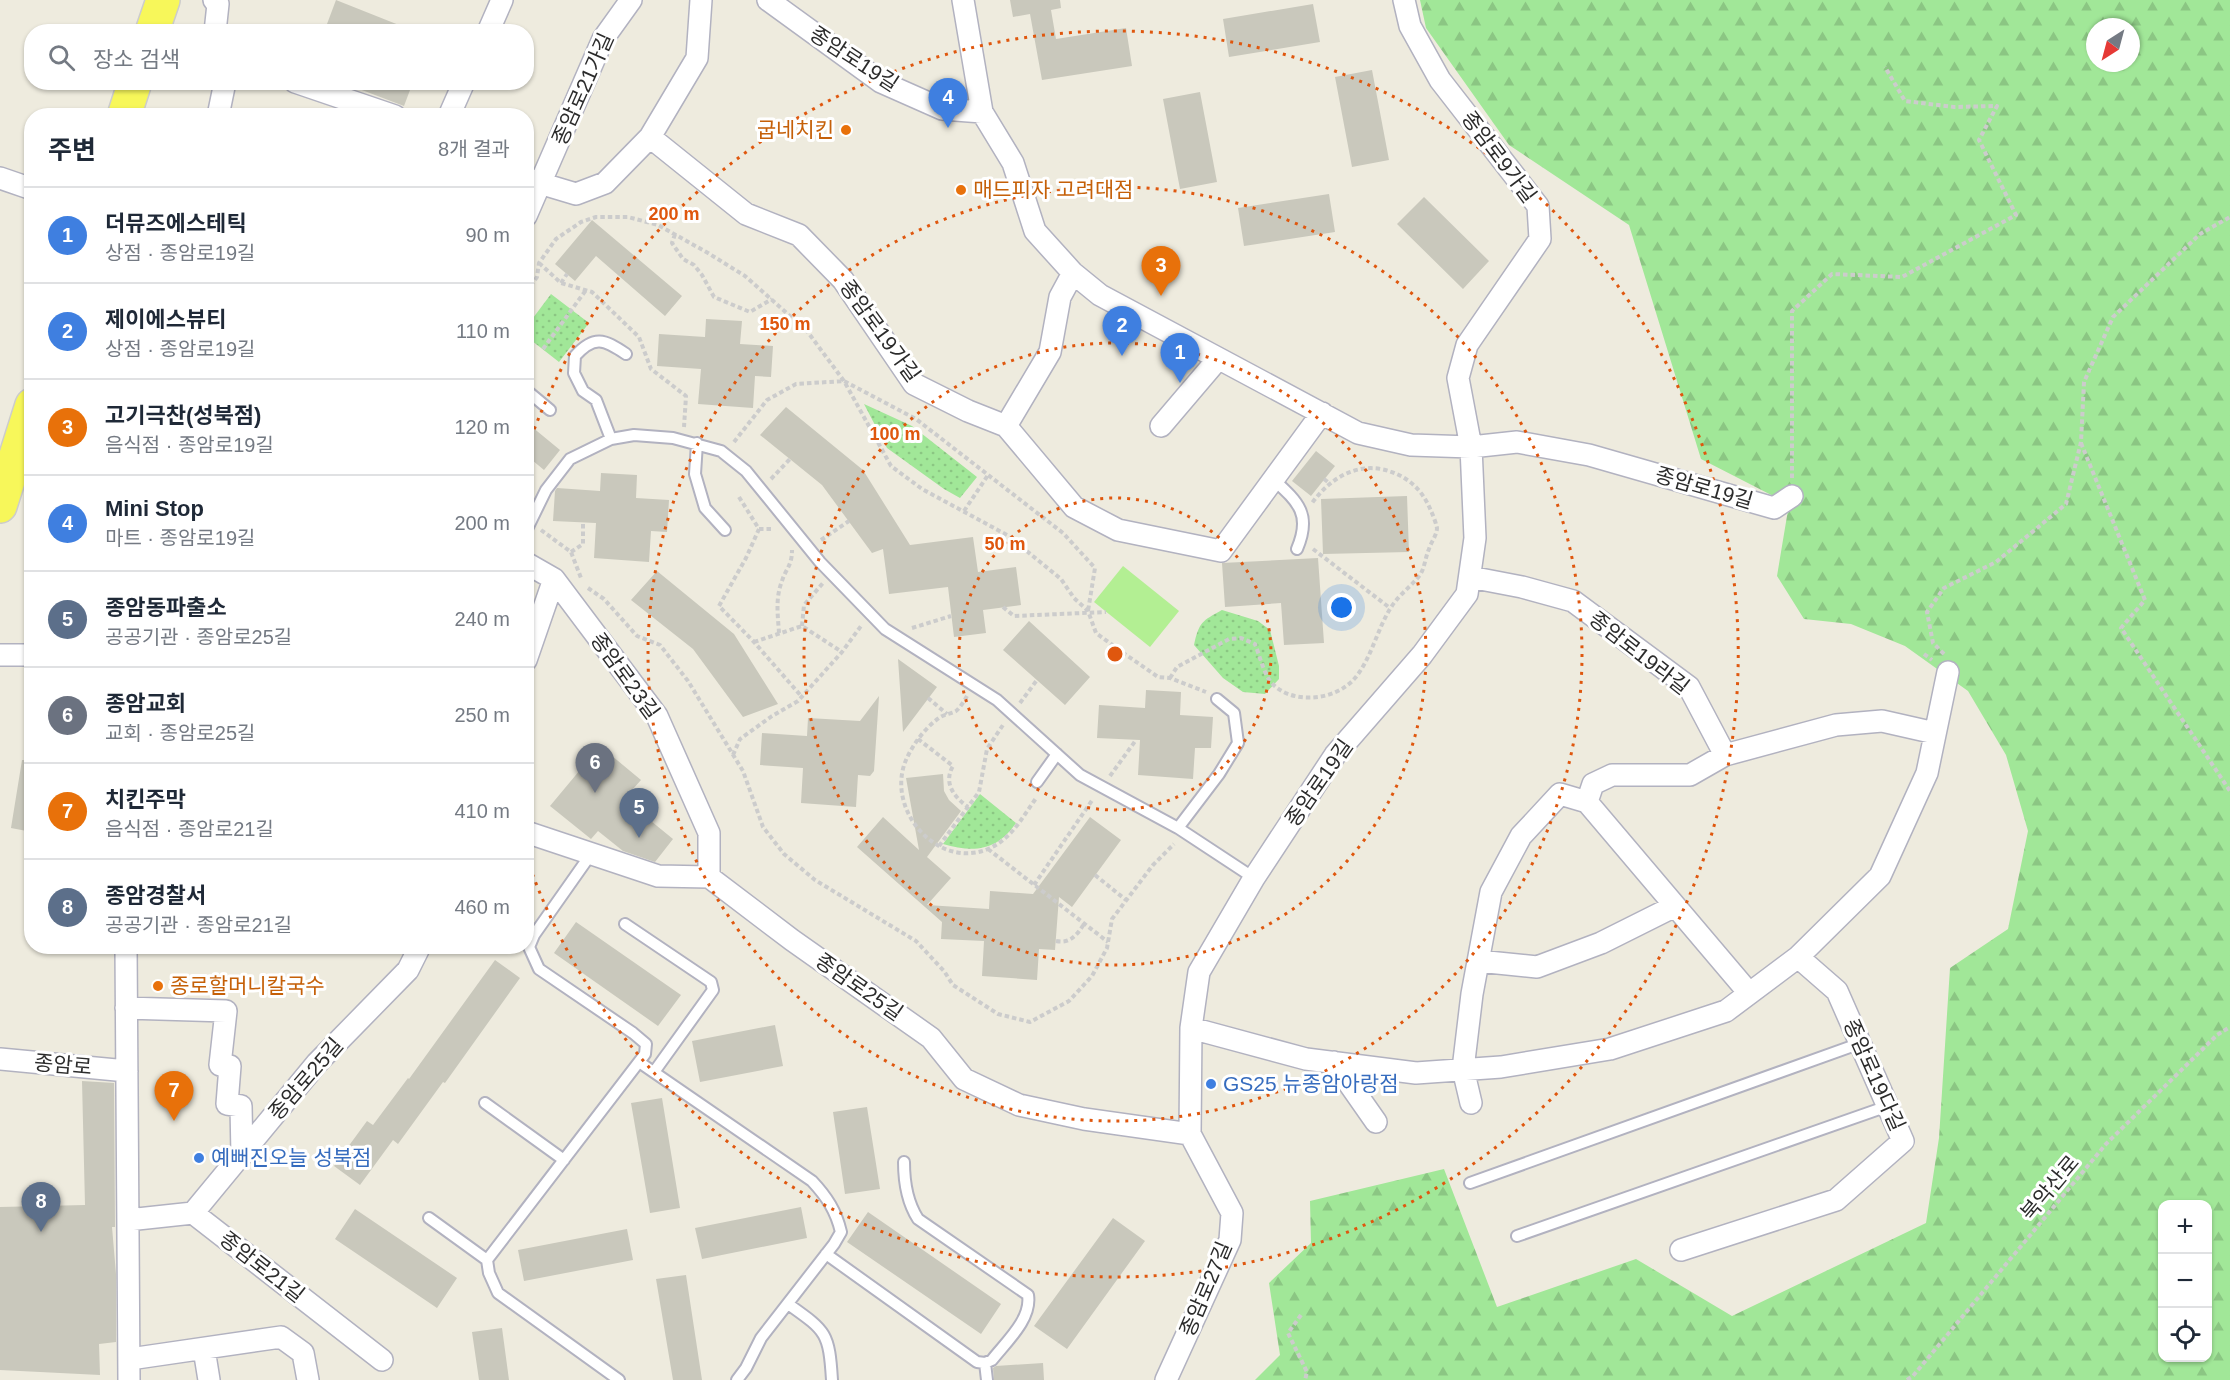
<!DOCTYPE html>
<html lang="ko">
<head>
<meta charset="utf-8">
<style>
	body { margin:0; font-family:Arial,"Noto Sans KR",sans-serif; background:#f2f2f3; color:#1f2937 }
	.controls { position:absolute; right:18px; bottom:18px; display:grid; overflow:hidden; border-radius:12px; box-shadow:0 2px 4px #0004 }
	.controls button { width:54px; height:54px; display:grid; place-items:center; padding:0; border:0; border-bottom:2px solid #e0e1e3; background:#fff; color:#1f2937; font:30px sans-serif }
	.compass { position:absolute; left:2086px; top:18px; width:54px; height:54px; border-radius:50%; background:#fff; box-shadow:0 2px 4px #0004; rotate:216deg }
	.you { position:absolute; left:1342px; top:608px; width:21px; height:21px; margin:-15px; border:4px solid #fff; border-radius:50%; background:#1a73e8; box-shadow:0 0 0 9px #1a73e833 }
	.badge { display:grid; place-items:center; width:39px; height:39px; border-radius:50%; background:#1a73e8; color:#fff; font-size:20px; font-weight:700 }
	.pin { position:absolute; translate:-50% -50px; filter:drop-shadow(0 2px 3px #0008) }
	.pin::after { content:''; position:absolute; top:32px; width:21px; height:18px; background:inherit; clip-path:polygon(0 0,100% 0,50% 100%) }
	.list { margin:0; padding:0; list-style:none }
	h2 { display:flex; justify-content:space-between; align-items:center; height:78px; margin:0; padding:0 24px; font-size:26px }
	h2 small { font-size:20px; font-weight:400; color:#747a83 }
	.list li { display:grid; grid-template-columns:39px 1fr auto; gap:18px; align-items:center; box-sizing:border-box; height:96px; padding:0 24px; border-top:2px solid #e0e1e3 }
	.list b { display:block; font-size:22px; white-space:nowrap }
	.list p { margin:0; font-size:20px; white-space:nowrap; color:#747a83 }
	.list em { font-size:20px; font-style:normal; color:#747a83 }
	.icon { flex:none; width:33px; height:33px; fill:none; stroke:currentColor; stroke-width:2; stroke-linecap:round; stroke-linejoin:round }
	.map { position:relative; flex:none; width:2230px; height:1380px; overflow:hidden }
	.search { position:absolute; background:#fff; box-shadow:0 2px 4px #0004; left:24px; top:24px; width:510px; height:66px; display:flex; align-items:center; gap:15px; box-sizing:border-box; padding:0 21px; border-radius:24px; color:#747a83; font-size:22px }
	.panel { position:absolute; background:#fff; box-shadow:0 2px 4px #0004; left:24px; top:108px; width:510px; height:846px; border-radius:24px }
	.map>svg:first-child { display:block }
</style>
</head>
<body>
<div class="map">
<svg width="2230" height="1380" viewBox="0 0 2230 1380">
	<defs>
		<pattern id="forest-firs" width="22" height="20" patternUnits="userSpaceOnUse" patternTransform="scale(1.5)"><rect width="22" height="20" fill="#a1e798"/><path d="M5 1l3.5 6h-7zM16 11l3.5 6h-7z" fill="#8bc683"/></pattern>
		<pattern id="park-dots" width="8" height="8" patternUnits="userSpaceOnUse" patternTransform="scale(1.5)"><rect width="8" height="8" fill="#a1e798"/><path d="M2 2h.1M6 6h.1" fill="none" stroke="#8bc683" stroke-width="1.8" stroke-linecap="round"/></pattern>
	</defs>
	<rect width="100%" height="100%" fill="#eeebde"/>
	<path fill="url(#forest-firs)" fill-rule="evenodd" d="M1420,0H2230V1380H1255L1280,1355L1269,1283L1311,1243L1310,1201L1444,1169L1497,1307L1636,1259L1732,1316L1926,1223L1939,1138L1950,968L2008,929L2028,831L2006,755L1968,691L1905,646L1851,624L1804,619L1777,576L1789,504L1701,459L1629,225L1509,145L1426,28ZM2095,27H2131V63H2095ZM2162,1204H2208V1358H2162Z"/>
	<path fill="url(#park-dots)" d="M551,294L589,323L559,362L527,337V326Z
		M864,404L912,426L977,477L960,498L944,489L887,448Z
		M1222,610L1258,621L1270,630L1279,666V679L1265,694L1243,692L1223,678L1194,645C1199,622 1202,621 1222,610Z
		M980,794L1016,823C997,851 974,853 943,844Z"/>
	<path fill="#b3ef93" d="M1123,566L1179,611L1150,647L1094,602Z"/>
	<path fill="#c9c8bc" d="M336,0L414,31L413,32H324Z
		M1010,0H1060L1061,8L1051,10L1056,39L1126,28L1132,66L1042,80L1030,14L1013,17Z
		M1313,4L1320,42L1229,57L1223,19Z
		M1372,70L1389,160L1352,167L1335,77Z
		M347,82H413L404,106L346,84Z
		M1200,92L1217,182L1180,189L1163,99Z
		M1329,194L1335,232L1244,246L1238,208Z
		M1424,197L1489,261L1463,289L1397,224Z
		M592,220L682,296L665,316L596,256L575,281L555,264Z
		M706,319L742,321L740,344L773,346L771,377L755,376L753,408L698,404L701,369L657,366L659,334L705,337Z
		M786,407L863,470L910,545L973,537L978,572L1016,567L1021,605L983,610L986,633L954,637L948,587L889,594L883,549L872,553L822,485L760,435Z
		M526,422L560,450L544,470L526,455Z
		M1316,451L1335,466L1311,496L1292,481Z
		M601,473L637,475L636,498L669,500L667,532L651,531L649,562L594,558L596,523L553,521L555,491L557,488L600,491Z
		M1407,496L1409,552L1323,554L1321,499Z
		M1318,558L1324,643L1284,645L1281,603L1225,607L1222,563Z
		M657,571L734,634L778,704L743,717L693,649L631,600Z
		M1029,621L1090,677L1065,705L1003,650Z
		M898,659L937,687L903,732Z
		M1146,690L1181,692L1180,715L1213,717L1211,748H1195L1193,779L1138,775L1140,740L1097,738L1099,705L1145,708Z
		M879,696L874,771L870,776L858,775L856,807L801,803L803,768L760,765L762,733L807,736L808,718L860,721Z
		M600,746L641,780L624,799L673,839L655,862L623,851L598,831L591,839L550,806Z
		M22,760H32V832L11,828Z
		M943,774L944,791L949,800L961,811L927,857L951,878L927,905L989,909L990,891L1033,894L1090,817L1121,840L1072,907L1059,897L1055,950L1039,949L1037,980L982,976L984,941L941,939L942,922L857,847L883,817L919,850L906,778Z
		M576,922L681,995L658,1026L554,953Z
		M495,960L520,978L445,1083L443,1082L398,1144L393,1140L360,1185L334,1166L367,1121L373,1125L408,1078L409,1079Z
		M775,1025L783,1066L700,1082L692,1041Z
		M82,1081L114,1083L115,1227H112L116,1274V1342L99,1344L100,1375L0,1370V1207L85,1205Z
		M662,1098L680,1208L650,1213L631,1103Z
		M867,1107L880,1189L845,1194L833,1112Z
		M801,1207L807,1238L702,1259L695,1228Z
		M355,1209L457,1278L437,1308L335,1239Z
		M868,1212L1001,1304L981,1334L847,1242Z
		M1113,1218L1145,1241L1067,1349L1034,1326Z
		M627,1229L633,1260L524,1281L518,1250Z
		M686,1275L702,1380H673L656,1279Z
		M502,1328L509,1380H479L472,1332Z
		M1043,1363L1044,1380H994L993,1368L996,1366Z"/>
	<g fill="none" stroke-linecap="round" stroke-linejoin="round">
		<g stroke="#b2b2c0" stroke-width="14">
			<path id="lane" d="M526,390L550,410
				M611,439L596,400L583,391L574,373L575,356C594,335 604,339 626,354
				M697,443L695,474L705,508L725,530
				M1273,479C1298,502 1312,514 1297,549
				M526,531L546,490L570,459L611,439L634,435L673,438L721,451L746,471L820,562L885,629L997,700L1080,775L1178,828L1254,878
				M1037,782L1057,754
				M1178,828L1219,774L1238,743L1234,713L1217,699
				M591,854L534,935L529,947L539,969L633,1033L646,1044L645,1054L487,1260L489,1273L498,1293L619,1380
				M625,924L711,982L713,990L654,1072
				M639,1062L812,1181C827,1197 836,1211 841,1232L834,1244L761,1338L746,1368L737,1380
				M485,1103L564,1160
				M1470,1183L1861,1043
				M429,1218L487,1260
				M1517,1236L1888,1106
				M826,1254L977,1362L985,1363L992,1360C1006,1342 1032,1319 1028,1295L918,1219C907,1202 904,1182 904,1162
				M788,1304C826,1331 829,1332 832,1380
				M985,1363L987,1380"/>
		</g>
		<g stroke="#b2b2c0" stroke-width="24">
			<path id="street" d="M214,0L218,4L215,32
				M768,0L881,82L942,109L982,112
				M963,0L982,112L1013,163L1035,231L1073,273L1100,295L1358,433L1411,445L1471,447L1517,442L1589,455L1774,508L1792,496
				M488,32L502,0
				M295,82L395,116
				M218,116L225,82
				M449,116L464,82
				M650,137L746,214L799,235L843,280L914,384L968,411L1006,426L1074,507L1118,530L1221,551L1322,413
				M0,178L32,189
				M526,179L576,194L605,183L650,137L697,58L701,0
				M526,216L603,39L631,0
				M1006,426L1050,352L1060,297L1073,273
				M1161,426L1218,359
				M526,563L554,579L657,716L709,833V877
				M1470,577L1522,587L1573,601L1689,687L1725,755L1690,775H1612L1593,784L1587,802
				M0,655H32
				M526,660L554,579
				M1725,755L1836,725L1882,721L1935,733
				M1587,802L1749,993
				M526,832L658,876L709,877L792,940L931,1038L964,1079L1019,1105L1084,1119L1190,1134
				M126,946L129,1380
				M1478,961L1537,967L1601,943L1675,906
				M126,1008L226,1011L220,1065L230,1066L227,1104L241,1106L242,1155
				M1191,1028L1306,1059L1416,1073L1501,1067L1610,1049L1726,1011L1798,957L1880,876L1927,773L1948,672
				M0,1059L127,1071
				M1334,1062L1376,1122
				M1471,1103L1463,1069L1472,994L1491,892L1521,836L1560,794L1587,802
				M193,1213L317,1063L408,970L420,946
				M128,1220L193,1213L382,1360
				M1681,1250L1836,1200L1903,1141L1837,991L1798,957
				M204,1349L209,1380
				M130,1359L281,1337L303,1353L308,1380
				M1166,1380L1230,1240L1232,1213L1190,1134L1191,1028L1199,972L1254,878L1335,755L1422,655L1467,594L1475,538L1471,447L1458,378L1467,345L1540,239L1538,206L1440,80L1410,26L1404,0"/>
		</g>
		<g stroke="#ccc" stroke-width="36">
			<path id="primary" d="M152,32L163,0
				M124,116L135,82
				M0,506L32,405"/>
		</g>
		<path stroke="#ccc" stroke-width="4" stroke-dasharray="4.5 3" stroke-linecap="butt" d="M675,234L672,243L683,259L694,265L702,275L714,297L750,312L772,299
			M539,263L561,283L592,292L639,337L651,369L686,396L684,427
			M561,283L567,274
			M526,292L537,277L539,263L556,239L581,222L596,217H628L658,225L708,253L745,276L807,331L844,381L891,466L922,489L1007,535L1061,579L1074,598L1088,611L1096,633L1122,652L1158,677L1170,678L1206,692
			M543,349L586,290
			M734,442L767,400L796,384L844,381L916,419L1063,533L1095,568L1088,611
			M2081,443L2145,600L2121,628L2230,791
			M1792,478V311L1832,274L1902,277L2016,215L1979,140L1997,106L1954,107L1905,101L1885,67
			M771,479L790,459
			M1324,479L1329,483
			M739,497L759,529L746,558L719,606L754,642L802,697
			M964,511L988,475
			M759,529H773
			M541,530L571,552L581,578
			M821,540L849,521
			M1313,549L1390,608
			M571,552L583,544V522
			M588,588L604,599L637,636L660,645L688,681L743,771L763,827L784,854L815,880L916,941L944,971L953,985L998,1014L1030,1022L1069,1001L1092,976L1107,948L1112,919L1153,865L1174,844
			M1003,607L1014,616L1106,612
			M802,626L804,605L823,583
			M912,628L951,616
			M779,633C778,616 775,599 782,581C786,568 792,566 792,550
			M754,642L802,626L842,652
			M1924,654L1932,660
			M1944,654L1933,643L1927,612L1944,588L1996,562L2066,504L2081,442L2084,382L2113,317L2200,234L2230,217
			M1170,678L1177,667L1229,639L1241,638L1255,644C1259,654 1264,673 1270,681C1290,706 1336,701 1355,678C1371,659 1377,630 1390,609C1398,595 1411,587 1420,575C1425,567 1425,558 1429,549C1431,542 1437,535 1437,528C1436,523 1433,515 1431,511C1422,488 1405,474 1381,469C1352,464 1328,481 1312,503
			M967,696C964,701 960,708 956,711C951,714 944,714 939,718C925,728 913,744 906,760C885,809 937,870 988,849C1012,839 1023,816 1037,797
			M928,698L947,714
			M1020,703L1037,680
			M918,739L953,766C943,783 954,797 968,807
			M733,755L740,739L772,716L798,701L842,652L861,626
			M1110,776L1136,740
			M939,846L979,792L987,749L1003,725
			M988,849L1108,942
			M1095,875L1126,900
			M1034,885L1093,799
			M1056,941C1070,944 1077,935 1084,924
			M1301,1315L1288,1333L1307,1372L1305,1380
			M1907,1380L1913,1376L2106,1144L2217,1035L2230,1027"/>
		<use href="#lane" stroke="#fff" stroke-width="10"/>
		<use href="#street" stroke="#fff" stroke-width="21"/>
		<use href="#primary" stroke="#f7f75a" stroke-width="33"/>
	</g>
	<g fill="none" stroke="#df570e" stroke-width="3" stroke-dasharray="3 6">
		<circle cx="1115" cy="654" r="156"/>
		<circle cx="1115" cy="654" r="311"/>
		<circle cx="1115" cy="654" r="467"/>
		<path d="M528 446A623 623 0 1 1 528 862"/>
	</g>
	<g fill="#e8710a" stroke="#fff" stroke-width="2">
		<circle cx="846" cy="130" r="6"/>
		<circle cx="961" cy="190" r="6"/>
		<circle cx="158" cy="986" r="6"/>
	</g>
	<g fill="#3f7fe0" stroke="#fff" stroke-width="2">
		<circle cx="1211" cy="1084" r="6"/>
		<circle cx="199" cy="1158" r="6"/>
	</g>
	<g text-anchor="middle" stroke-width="6" stroke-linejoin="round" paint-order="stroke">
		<g font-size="21" fill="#2c2c2c" stroke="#fff">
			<text transform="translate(854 59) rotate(33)" y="7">종암로19길</text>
			<text transform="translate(583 89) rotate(-66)" y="7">종암로21가길</text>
			<text transform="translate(1499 157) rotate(53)" y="7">종암로9가길</text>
			<text transform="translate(880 331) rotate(54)" y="7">종암로19가길</text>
			<text transform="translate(1704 488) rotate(16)" y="7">종암로19길</text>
			<text transform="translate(1639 653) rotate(38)" y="7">종암로19라길</text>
			<text transform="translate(625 676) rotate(54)" y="7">종암로23길</text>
			<text transform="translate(1319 783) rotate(-55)" y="7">종암로19길</text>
			<text transform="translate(859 987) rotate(35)" y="7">종암로25길</text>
			<text transform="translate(63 1065) rotate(5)" y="7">종암로</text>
			<text transform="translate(1874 1075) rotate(66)" y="7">종암로19다길</text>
			<text transform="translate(306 1079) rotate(-49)" y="7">종암로25길</text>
			<text transform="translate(2050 1188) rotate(-50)" y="7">북악산로</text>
			<text transform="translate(262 1267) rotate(38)" y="7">종암로21길</text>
			<text transform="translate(1206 1289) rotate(-67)" y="7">종암로27길</text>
		</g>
		<g font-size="21" fill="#c56008" stroke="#fff" text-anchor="start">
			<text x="834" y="137" text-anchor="end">굽네치킨</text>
			<text x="973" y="197">매드피자 고려대점</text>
			<text x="170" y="993">종로할머니칼국수</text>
		</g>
		<g font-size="21" fill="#366cbe" stroke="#fff" text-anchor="start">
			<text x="1223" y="1091">GS25 뉴종암아랑점</text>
			<text x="211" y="1165">예뻐진오늘 성북점</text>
		</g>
	</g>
	<circle cx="1115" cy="654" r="9" fill="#df570e" stroke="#fff" stroke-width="3"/>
	<g font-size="18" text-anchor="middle" font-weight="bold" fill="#df570e" stroke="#fff" stroke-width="6" stroke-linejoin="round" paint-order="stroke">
		<text x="674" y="220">200 m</text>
		<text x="785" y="330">150 m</text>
		<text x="895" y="440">100 m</text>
		<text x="1005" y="550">50 m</text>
	</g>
</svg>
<div class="controls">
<button>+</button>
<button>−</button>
<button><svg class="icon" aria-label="locate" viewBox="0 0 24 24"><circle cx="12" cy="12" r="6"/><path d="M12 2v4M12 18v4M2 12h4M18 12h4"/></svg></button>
</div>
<svg class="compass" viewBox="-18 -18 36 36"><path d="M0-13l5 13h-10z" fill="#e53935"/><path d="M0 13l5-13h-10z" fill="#747a83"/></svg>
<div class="you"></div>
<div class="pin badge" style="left:1180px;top:383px;background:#3f7fe0">1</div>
<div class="pin badge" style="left:1122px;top:356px;background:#3f7fe0">2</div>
<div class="pin badge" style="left:1161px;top:296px;background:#e8710a">3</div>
<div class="pin badge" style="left:948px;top:128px;background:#3f7fe0">4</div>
<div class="pin badge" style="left:639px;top:838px;background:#5c6f8a">5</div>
<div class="pin badge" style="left:595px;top:793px;background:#6b7280">6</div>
<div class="pin badge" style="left:174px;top:1121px;background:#e8710a">7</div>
<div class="pin badge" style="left:41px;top:1232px;background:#5c6f8a">8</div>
<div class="search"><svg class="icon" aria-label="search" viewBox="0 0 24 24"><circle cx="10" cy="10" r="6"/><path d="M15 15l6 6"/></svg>장소 검색</div>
<section class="panel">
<h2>주변<small>8개 결과</small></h2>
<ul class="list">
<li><span class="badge" style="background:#3f7fe0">1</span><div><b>더뮤즈에스테틱</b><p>상점 · 종암로19길</p></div><em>90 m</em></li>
<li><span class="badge" style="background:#3f7fe0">2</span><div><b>제이에스뷰티</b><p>상점 · 종암로19길</p></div><em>110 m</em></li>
<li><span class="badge" style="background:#e8710a">3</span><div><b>고기극찬(성북점)</b><p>음식점 · 종암로19길</p></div><em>120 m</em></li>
<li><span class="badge" style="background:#3f7fe0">4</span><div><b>Mini Stop</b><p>마트 · 종암로19길</p></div><em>200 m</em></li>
<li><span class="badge" style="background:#5c6f8a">5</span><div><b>종암동파출소</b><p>공공기관 · 종암로25길</p></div><em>240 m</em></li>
<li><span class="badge" style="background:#6b7280">6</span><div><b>종암교회</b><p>교회 · 종암로25길</p></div><em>250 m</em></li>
<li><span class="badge" style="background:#e8710a">7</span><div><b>치킨주막</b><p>음식점 · 종암로21길</p></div><em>410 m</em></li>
<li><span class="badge" style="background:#5c6f8a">8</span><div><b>종암경찰서</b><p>공공기관 · 종암로21길</p></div><em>460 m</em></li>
</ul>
</section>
</div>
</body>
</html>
